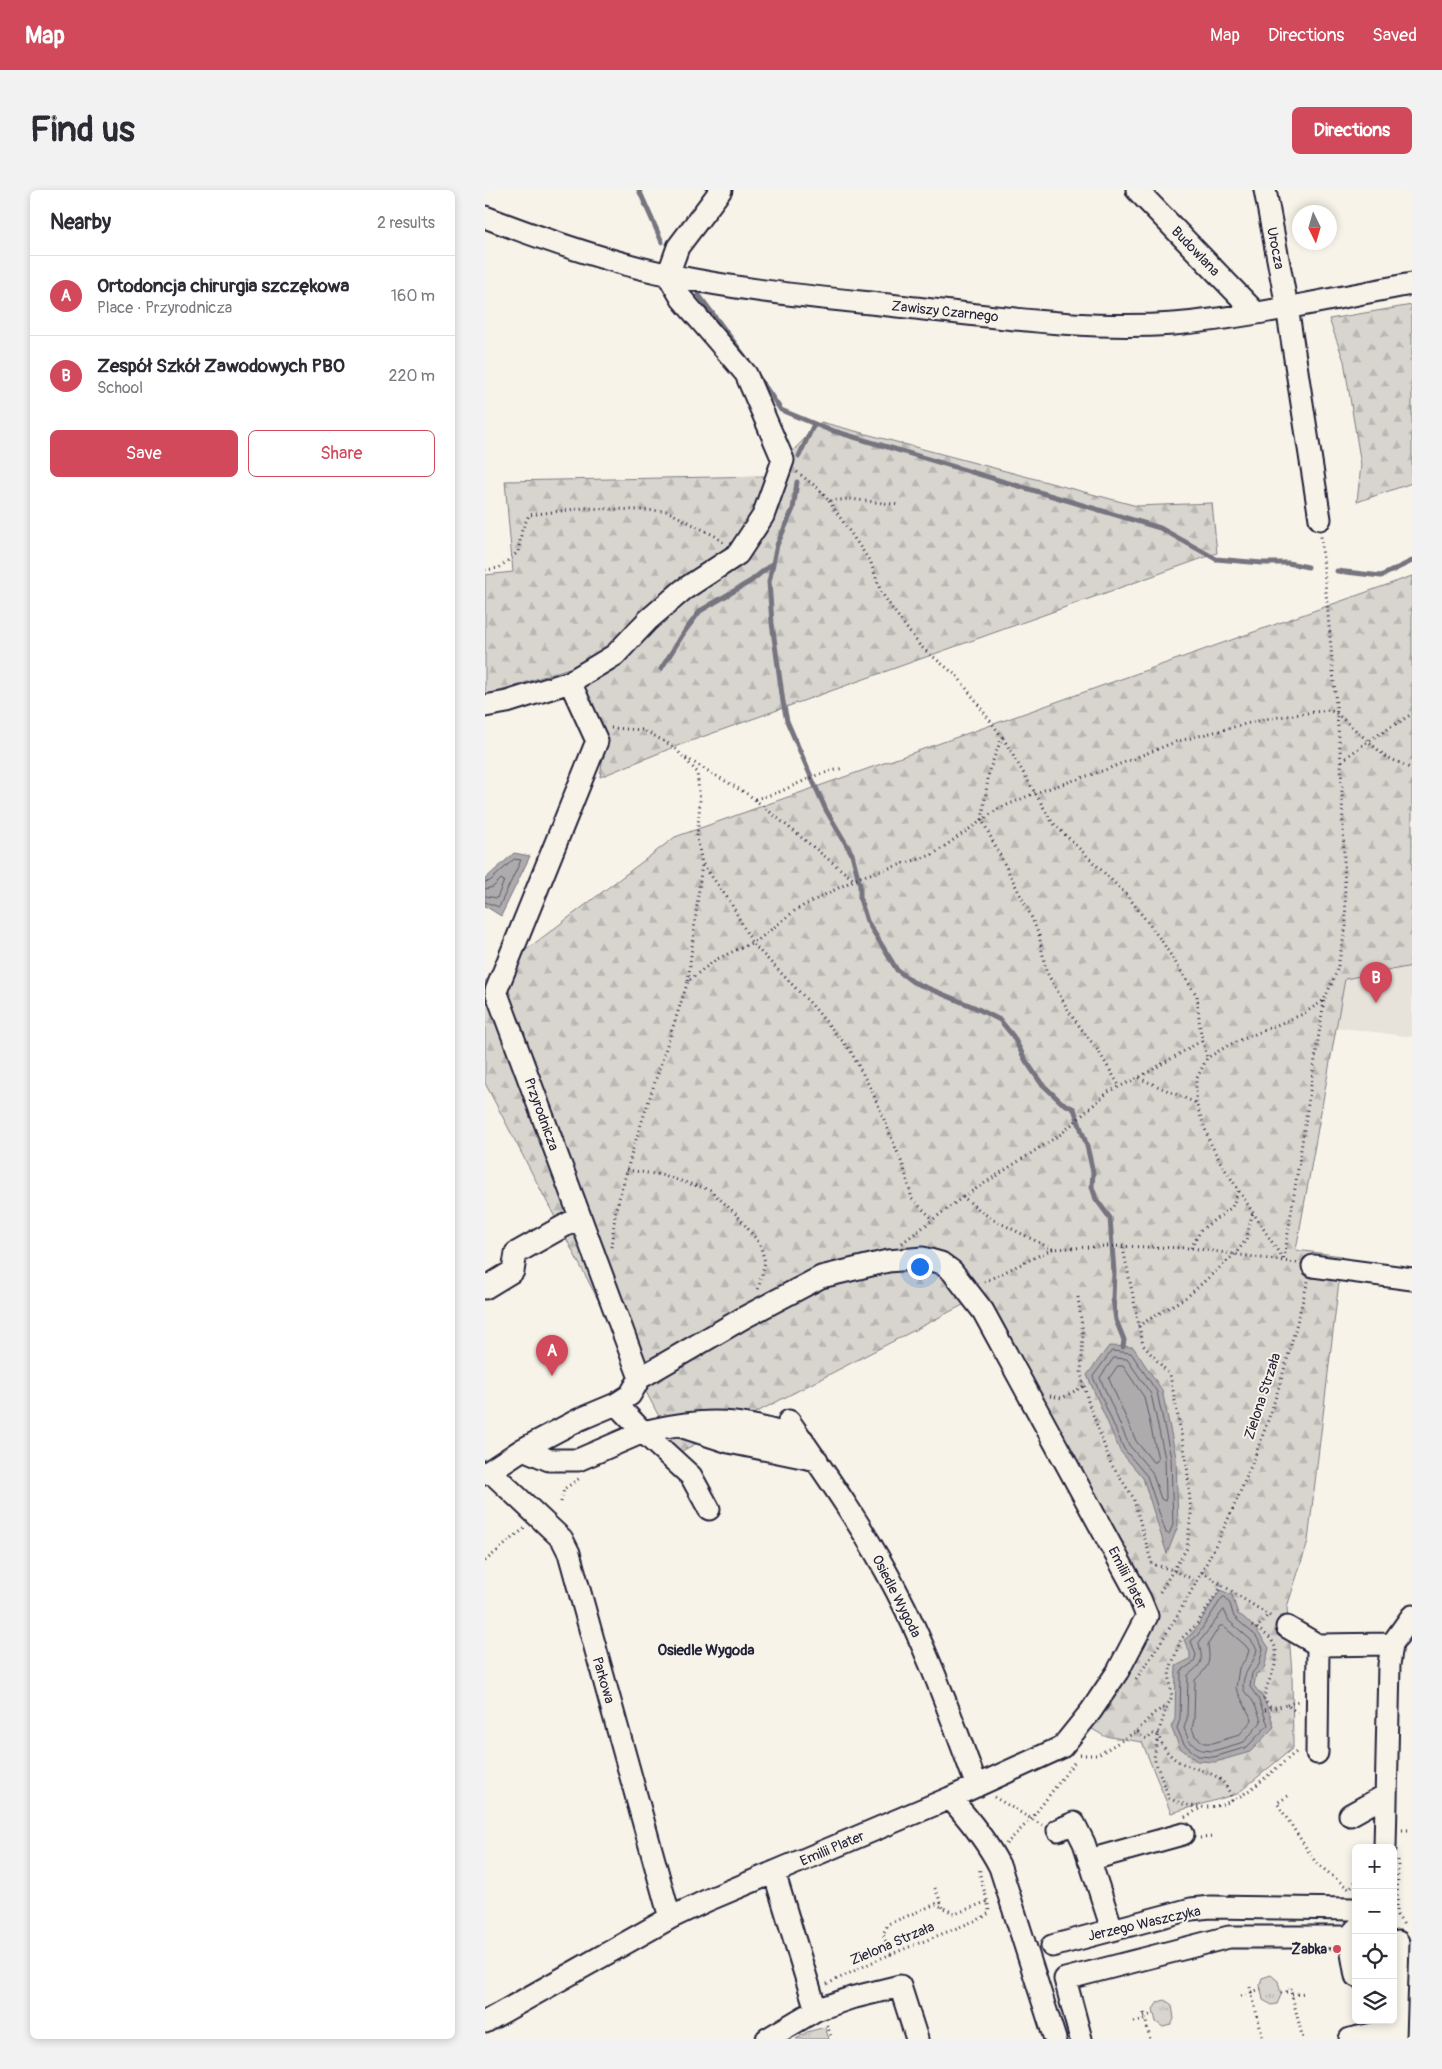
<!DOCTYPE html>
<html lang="en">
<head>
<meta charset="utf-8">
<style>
	body { margin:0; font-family:Pangolin,sans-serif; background:#f2f2f3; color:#2b2b33 }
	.controls { position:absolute; right:15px; bottom:15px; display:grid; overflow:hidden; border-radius:8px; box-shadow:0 2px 8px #0003 }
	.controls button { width:45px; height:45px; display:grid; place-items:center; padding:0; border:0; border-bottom:1px solid #e1e1e2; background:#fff; color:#2b2b33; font:25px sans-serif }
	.compass { position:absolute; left:807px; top:15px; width:45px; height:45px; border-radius:50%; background:#fff; box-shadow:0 2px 8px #0003; rotate:175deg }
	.you { position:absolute; left:434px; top:1076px; width:18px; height:18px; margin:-12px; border:4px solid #fff; border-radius:50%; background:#1a73e8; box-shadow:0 0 0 8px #1a73e833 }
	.badge { display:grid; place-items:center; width:32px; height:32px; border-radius:50%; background:#d1495b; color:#fff; font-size:16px; font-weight:700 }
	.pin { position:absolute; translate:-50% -41px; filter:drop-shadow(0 1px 2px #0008) }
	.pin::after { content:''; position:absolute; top:26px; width:18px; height:15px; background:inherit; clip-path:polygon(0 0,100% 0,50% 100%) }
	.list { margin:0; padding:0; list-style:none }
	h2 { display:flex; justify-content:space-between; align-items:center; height:65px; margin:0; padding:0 20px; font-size:21px }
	h2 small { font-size:16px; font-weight:400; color:#7c7c81 }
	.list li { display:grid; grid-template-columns:32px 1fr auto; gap:15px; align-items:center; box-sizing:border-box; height:80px; padding:0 20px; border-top:1px solid #e1e1e2 }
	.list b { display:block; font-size:19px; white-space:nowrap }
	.list p { margin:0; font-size:16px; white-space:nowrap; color:#7c7c81 }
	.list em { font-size:16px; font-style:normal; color:#7c7c81 }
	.actions { display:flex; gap:10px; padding:15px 20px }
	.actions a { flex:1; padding:11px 0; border:1px solid #d1495b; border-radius:8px; text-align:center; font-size:18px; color:#d1495b }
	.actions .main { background:#d1495b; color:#fff }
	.icon { flex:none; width:28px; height:28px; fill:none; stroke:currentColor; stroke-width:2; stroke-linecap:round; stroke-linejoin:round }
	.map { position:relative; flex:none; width:927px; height:1849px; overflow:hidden; border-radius:8px }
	header { display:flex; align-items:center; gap:30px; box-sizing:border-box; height:70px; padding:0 25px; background:#d1495b; color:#fff }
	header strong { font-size:24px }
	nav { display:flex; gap:28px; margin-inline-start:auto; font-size:18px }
	.intro { display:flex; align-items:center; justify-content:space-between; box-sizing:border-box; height:120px; padding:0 30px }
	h1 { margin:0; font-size:35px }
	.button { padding:12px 22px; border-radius:8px; background:#d1495b; color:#fff; font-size:18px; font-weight:700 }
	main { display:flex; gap:30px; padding:0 30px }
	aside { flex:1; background:#fff; border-radius:8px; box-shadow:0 2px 8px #0003 }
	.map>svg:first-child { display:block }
</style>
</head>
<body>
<header>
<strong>Map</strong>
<nav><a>Map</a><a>Directions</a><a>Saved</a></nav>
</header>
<div class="intro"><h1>Find us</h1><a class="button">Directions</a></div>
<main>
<aside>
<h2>Nearby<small>2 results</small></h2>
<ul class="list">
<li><span class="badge">A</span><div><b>Ortodoncja chirurgia szczękowa</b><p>Place · Przyrodnicza</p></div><em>160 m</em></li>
<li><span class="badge">B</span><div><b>Zespół Szkół Zawodowych PBO</b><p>School</p></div><em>220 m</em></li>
</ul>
<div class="actions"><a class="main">Save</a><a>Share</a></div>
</aside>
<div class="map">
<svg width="927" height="1849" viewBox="0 0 927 1849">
	<defs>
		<pattern id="forest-firs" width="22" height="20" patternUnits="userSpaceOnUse" patternTransform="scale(1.25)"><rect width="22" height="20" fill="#d8d5cf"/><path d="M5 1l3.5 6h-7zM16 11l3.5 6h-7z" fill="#b9b7b3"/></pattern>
		<pattern id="park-tufts" width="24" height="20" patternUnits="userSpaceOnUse" patternTransform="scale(1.25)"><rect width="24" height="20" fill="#d8d5cf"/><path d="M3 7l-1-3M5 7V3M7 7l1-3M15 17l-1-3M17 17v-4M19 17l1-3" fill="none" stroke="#b9b7b3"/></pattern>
	</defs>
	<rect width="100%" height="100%" fill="#f7f3e8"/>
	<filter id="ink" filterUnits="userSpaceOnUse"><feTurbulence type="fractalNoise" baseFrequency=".02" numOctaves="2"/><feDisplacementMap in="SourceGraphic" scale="10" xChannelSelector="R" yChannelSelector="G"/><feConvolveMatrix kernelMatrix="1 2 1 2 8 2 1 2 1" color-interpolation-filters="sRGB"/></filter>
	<g filter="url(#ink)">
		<path fill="#e7e3db" d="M927,776V847L851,837L860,789Z"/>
		<path fill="url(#forest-firs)" stroke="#7d7c85" d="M927,115V293L872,312L876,275L859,171L844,129Z
			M336,232L652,316L727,313L732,363L189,557L115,587L120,552L84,478L0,506V385L28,382L20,291L283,286Z
			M927,386V776L860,789L811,1060L857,1066L823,1351L802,1417L807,1484L808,1558L752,1604L686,1623L657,1552L619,1546L604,1537L637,1489L673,1422L499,1104L193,1263L0,893V791L190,647Z"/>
		<path fill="url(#park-tufts)" stroke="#7d7c85" d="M786,1785L793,1791L796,1805L792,1814L787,1815L778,1810L775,1795L777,1788Z
			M680,1810L687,1815L689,1829L686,1835L678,1837L671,1832L668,1819L673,1812Z
			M340,1837L344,1849H311L322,1842Z"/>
		<path fill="#aeabad" stroke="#76747f" d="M29,663L45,666L16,726L0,716V689Z
			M624,1156L648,1157L677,1200L691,1267L693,1336L682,1364L658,1288L635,1261L602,1185Z
			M735,1400L747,1405L753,1424C763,1428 778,1448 784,1458L779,1479L771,1484L769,1496C780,1508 785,1522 789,1537L765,1562L730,1572L712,1571L695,1558L686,1537L690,1529L691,1476L705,1469V1463L699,1450L708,1443Z"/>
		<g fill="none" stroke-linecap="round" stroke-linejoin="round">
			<path stroke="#5a5969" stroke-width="1" d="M0,692L5,691L29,669L36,670L14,717L0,712
				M0,699L8,697L16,689L19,691L12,708L0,706
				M627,1161L646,1163L672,1202L686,1268L688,1335L684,1344L681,1343L662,1286L639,1259L608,1187Z
				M629,1168L642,1169L666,1204L680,1268L681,1308L680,1311L676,1309L667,1282L644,1255L615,1188Z
				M633,1176H638L659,1207L673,1269L671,1272H668L651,1251L624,1189Z
				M740,1407L745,1414L749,1427L771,1446L778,1458L774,1475L767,1483L765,1497L773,1508L783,1535L762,1557L729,1567L713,1566L699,1554L692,1538L695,1529L696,1481L709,1472L711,1465L706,1451L712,1446L737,1408Z
				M739,1420L744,1431L766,1450L772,1459C770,1474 758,1480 758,1496C759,1503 763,1505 767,1510C770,1515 775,1526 776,1532L759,1552L728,1561L716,1560L704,1551L699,1538L702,1529L703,1485C718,1473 718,1472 714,1453Z
				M735,1436H738L760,1455L764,1460L762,1467L754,1478L751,1498L767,1530L754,1545L728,1553H719L710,1546L707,1538L709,1530L710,1490C723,1477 726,1474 723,1455Z"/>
			<path stroke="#76747f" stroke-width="5" d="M154,0L177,52
				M213,104L260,167
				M270,182L296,220L342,239L675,338L731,369L777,373H803L823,377
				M314,266L329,234
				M312,292L308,319L292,355L284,392L287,433L298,512L302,531L327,589L341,620L367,664L375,695V709L382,731L412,780L428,792L489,817L515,830L528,846L541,871L556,893L576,912L589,919L602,956L608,982L607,997L611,1009L625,1028L629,1082L628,1109L631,1130L639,1150L638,1157
				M852,381L896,386L927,371
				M176,479L200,441L215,421L266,391L288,373"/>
			<g stroke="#22223b" stroke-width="25">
				<path id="minor" d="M652,0L771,123
					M780,0L802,117L835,329
					M0,27C60,50 123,72 185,85C268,103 354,109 439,119C521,128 605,140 689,134C769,127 848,108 927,94
					M85,492L112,551L11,801L155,1188
					M0,516L22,512L85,492L130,465L163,430L198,400L253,364L278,326L298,270L261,184L197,109L183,85L193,57L236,0
					M828,1076L927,1089
					M0,1098L28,1081L31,1063L95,1027
					M131,1214L158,1242C195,1233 231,1228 269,1236C285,1239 302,1245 318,1250
					M304,1231C342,1286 380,1340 411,1400C444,1463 467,1530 492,1596
					M201,1238L244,1252L332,1270
					M38,1259L64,1270H93L158,1242L206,1286L224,1319
					M5,1281L77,1349L84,1363L185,1728
					M0,1284L38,1259L93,1230L131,1214L145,1205L155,1188L260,1127L336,1087L403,1071L438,1068L456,1073L467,1081L498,1121L655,1409L662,1426L633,1481L606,1521L577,1557L465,1608L223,1710L185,1728L0,1832
					M802,1437L833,1455L907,1454
					M832,1563L833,1455
					M465,1608C484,1629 502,1651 515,1677L570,1849
					M865,1625L901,1605
					M573,1640L589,1633L599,1653L627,1739
					M900,1658L904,1475L907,1454L927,1426
					M604,1670L698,1644
					M289,1682L331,1820
					M864,1747L871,1786
					M567,1756L706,1719L726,1717L868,1719L871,1721
					M282,1849L331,1820L366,1808L415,1796L432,1849
					M596,1849L580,1789L744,1747H864L871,1739
					M865,1849L910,1839
					M910,1849L913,1752"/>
			</g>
			<path stroke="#22223b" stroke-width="3" stroke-dasharray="1 4" stroke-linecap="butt" d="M312,282L334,299L344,311L365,309L415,315
				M344,311L386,373L396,402L409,421L435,456L473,487L517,547L504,581L497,630L546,726L554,745L561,781L586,825L614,862L635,897
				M0,380L14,378L33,362L37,340L44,325L99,318L182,321L230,346L239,353
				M126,538L159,540L189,557L212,582L215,612L212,648L217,673L246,713L267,753L326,814L365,860L388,903L419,978L427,1009L448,1029
				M518,548L567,632L642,705L676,750L712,806L715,839L722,868
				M201,568L264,605L369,690
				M857,571L883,551L927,524
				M270,609L292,603L332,585L358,578
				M203,791L217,673
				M654,888L711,913
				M142,980L176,985L225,1000L252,1025L275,1054L280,1072L273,1100
				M478,1007L576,944L623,902L653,888L718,850
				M417,1053L478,1007L505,1028L567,1059L624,1056L706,1058L812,1073
				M126,1057L131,1019L148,959L203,791L232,769L273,750L312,719L375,687L447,665L513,619L550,603L620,580L690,552L780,529L844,520L851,523L900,566L927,579
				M638,1058L658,1155L685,1185L702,1274L706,1324L702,1358L673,1405
				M706,1058L716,1040L747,1017L754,1000
				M798,1069L734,970L724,950L711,913V890L722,868L744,855L818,824L839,810L852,781L861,736L856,571L836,346
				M799,1069L839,811
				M499,1092L567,1059
				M593,1107L598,1144L596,1184L603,1211L626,1274L648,1307L667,1374L688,1380L712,1391
				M653,1136L703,1106L751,1063L761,1050L768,1021
				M565,1206L577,1208L599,1196
				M76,1312L79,1299L95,1288
				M0,1371L40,1338
				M717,1382L788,1428
				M737,1395L712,1434L696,1449L684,1482L687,1507L682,1516L673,1544L669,1568L684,1608C741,1637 772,1591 814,1560
				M767,1436L771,1439L783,1425
				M772,1438C777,1442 784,1446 787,1451C800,1471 780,1490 779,1510L786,1518
				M651,1489C715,1398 764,1296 796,1190C806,1157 814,1124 823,1091
				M802,1515L816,1510
				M780,1520L802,1515L815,1525
				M652,1541L669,1523L682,1516
				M595,1565H613L652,1541L657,1547L663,1549L667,1544H673C689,1594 737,1565 747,1611
				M803,1606L792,1613L831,1673L864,1699L871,1691
				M509,1607L557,1635
				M700,1627L714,1619
				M917,1640H927
				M715,1648L730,1647
				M521,1654L547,1628L591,1570
				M913,1670L912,1725L919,1735
				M450,1698L458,1718
				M406,1765L398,1744L403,1734L451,1714L470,1724L503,1711
				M342,1794L394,1769L497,1728L504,1723C504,1708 493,1689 495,1678
				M765,1797L778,1849
				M805,1798L818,1849
				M766,1802L776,1799
				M796,1803L806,1801
				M807,1805L820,1803
				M756,1806L766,1804
				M659,1823L665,1849
				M659,1826L669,1824
				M649,1832L660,1830
				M342,1835L347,1849"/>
			<use href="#minor" stroke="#f7f3e8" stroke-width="21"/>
		</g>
	</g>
	<circle fill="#d1495b" stroke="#f7f3e8" stroke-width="2" cx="852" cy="1759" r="5"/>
	<g text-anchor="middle" stroke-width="4" stroke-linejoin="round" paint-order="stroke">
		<g font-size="14" fill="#22223b" stroke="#f7f3e8">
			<text transform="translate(791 58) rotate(79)" y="5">Urocza</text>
			<text transform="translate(711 61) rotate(46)" y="5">Budowlana</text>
			<text transform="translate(460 121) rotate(6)" y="5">Zawiszy Czarnego</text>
			<text transform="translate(57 924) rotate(70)" y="5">Przyrodnicza</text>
			<text transform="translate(777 1206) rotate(-72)" y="5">Zielona Strzała</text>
			<text transform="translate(643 1388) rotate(63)" y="5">Emilii Plater</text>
			<text transform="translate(412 1406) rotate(63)" y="5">Osiedle Wygoda</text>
			<text transform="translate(119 1490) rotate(74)" y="5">Parkowa</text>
			<text transform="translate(347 1658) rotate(-23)" y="5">Emilii Plater</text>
			<text transform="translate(659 1733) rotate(-13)" y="5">Jerzego Waszczyka</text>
			<text transform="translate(407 1753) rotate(-23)" y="5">Zielona Strzała</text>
		</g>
		<g font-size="14" font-weight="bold" fill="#22223b" stroke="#f7f3e8" text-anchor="end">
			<text x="842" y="1764">Żabka</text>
		</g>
		<g font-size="15" font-weight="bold" fill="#22223b" stroke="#f7f3e8">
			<text x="221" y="1465">Osiedle Wygoda</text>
		</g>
	</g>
</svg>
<div class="controls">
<button>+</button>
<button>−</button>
<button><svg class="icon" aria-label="locate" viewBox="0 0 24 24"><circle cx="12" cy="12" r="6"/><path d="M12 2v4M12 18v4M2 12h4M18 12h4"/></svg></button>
<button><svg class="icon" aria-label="layers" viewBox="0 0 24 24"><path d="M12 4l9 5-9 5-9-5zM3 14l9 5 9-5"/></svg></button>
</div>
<svg class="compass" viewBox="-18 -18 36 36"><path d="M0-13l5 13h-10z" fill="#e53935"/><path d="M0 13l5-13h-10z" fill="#7c7c81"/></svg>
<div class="you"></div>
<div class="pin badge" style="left:67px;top:1186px">A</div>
<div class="pin badge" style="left:891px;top:813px">B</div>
</div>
</main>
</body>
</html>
